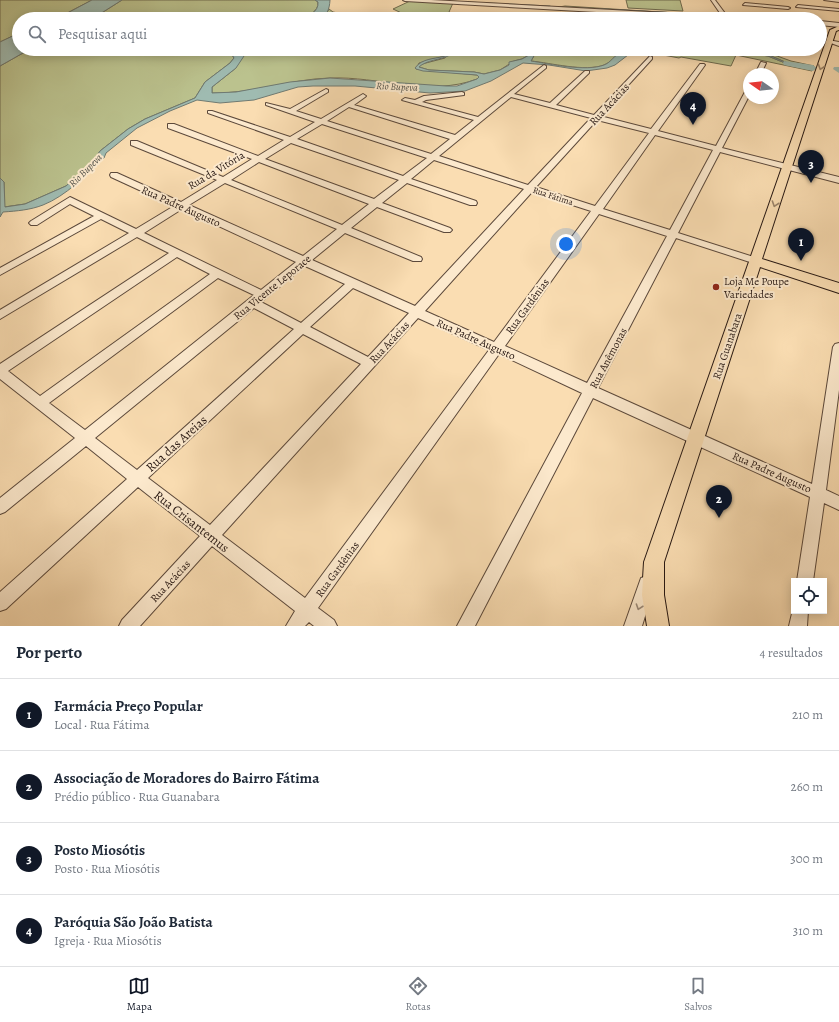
<!DOCTYPE html>
<html lang="pt">
<head>
<meta charset="utf-8">
<style>
	body { margin:0; font-family:Alegreya,serif; background:#f2f2f3; color:#1f2937 }
	.controls { position:absolute; right:12px; bottom:12px; display:grid; overflow:hidden; border-radius:0px; box-shadow:0 2px 10px #0003 }
	.controls button { width:36px; height:36px; display:grid; place-items:center; padding:0; border:0; border-bottom:1px solid #e0e1e3; background:#fff; color:#1f2937; font:20px sans-serif }
	.compass { position:absolute; left:743px; top:68px; width:36px; height:36px; border-radius:50%; background:#fff; box-shadow:0 2px 10px #0003; rotate:284deg }
	.you { position:absolute; left:566px; top:244px; width:14px; height:14px; margin:-10px; border:3px solid #fff; border-radius:50%; background:#1a73e8; box-shadow:0 0 0 6px #1a73e833 }
	.badge { display:grid; place-items:center; width:26px; height:26px; border-radius:50%; background:#111827; color:#fff; font-size:13px; font-weight:700 }
	.pin { position:absolute; translate:-50% -33px; filter:drop-shadow(0 1px 2px #0008) }
	.pin::after { content:''; position:absolute; top:21px; width:14px; height:12px; background:inherit; clip-path:polygon(0 0,100% 0,50% 100%) }
	.list { margin:0; padding:0; list-style:none }
	h2 { display:flex; justify-content:space-between; align-items:center; height:52px; margin:0; padding:0 16px; font-size:17px }
	h2 small { font-size:13px; font-weight:400; color:#747a83 }
	.list li { display:grid; grid-template-columns:26px 1fr auto; gap:12px; align-items:center; box-sizing:border-box; height:72px; padding:0 16px; border-top:1px solid #e0e1e3 }
	.list b { display:block; font-size:15px; white-space:nowrap }
	.list p { margin:0; font-size:13px; white-space:nowrap; color:#747a83 }
	.list em { font-size:13px; font-style:normal; color:#747a83 }
	.icon { flex:none; width:22px; height:22px; fill:none; stroke:currentColor; stroke-width:2; stroke-linecap:round; stroke-linejoin:round }
	.map { position:relative; flex:none; width:839px; height:626px; overflow:hidden }
	.search { position:absolute; background:#fff; box-shadow:0 2px 10px #0003; left:12px; right:12px; top:12px; height:44px; display:flex; align-items:center; gap:10px; box-sizing:border-box; padding:0 14px; border-radius:22px; color:#747a83; font-size:15px }
	.sheet { height:340px; background:#fff }
	nav { display:flex; justify-content:space-around; align-items:center; box-sizing:border-box; height:56px; border-top:1px solid #e0e1e3; background:#fff; font-size:11px; color:#747a83 }
	nav a { display:grid; justify-items:center; gap:2px }
	nav .on { color:#111827 }
	.map>svg:first-child { display:block }
</style>
</head>
<body>
<div class="map">
<svg width="839" height="626" viewBox="0 0 839 626">
	<rect width="100%" height="100%" fill="#faddb2"/>
	<filter id="stains"><feTurbulence type="fractalNoise" baseFrequency=".005" numOctaves="4"/><feColorMatrix values="0 0 0 0 .2 0 0 0 0 .09 0 0 0 0 .02 0 0 0 .5 -.17"/></filter>
	<radialGradient id="worn" r=".72"><stop offset=".6" stop-color="#630" stop-opacity="0"/><stop offset="1" stop-color="#630" stop-opacity=".3"/></radialGradient>
	<path fill="#bbc28e" stroke="#716d50" d="M0,0H92L56,19H19V33L0,42Z
		M122,0H315L318,2C319,12 308,16 300,19H92Z
		M626,0H680L683,11L628,8Z
		M410,1L453,3L449,12L462,16L494,14L550,19L527,17L521,19H402L408,16L393,9Z
		M565,6L723,16L559,7Z
		M329,9L333,12L369,19H318L326,14Z
		M30,49H219L231,53L234,58L230,63L205,82L195,98L145,119L128,129L100,151L92,163L66,186L25,204L4,207V182L0,178V66Z
		M240,49H445V56L419,63L416,69L477,75L479,77L477,79C430,97 378,76 330,78C290,79 252,94 212,93V87L236,68Z
		M449,49H540L522,59L514,61L500,70L484,74L474,72L429,70L419,67L422,64L445,58Z
		M544,49C552,49 563,47 570,49C584,52 590,62 603,49H621L622,53C616,56 610,63 604,65C585,72 551,63 531,61L535,54Z
		M728,49H744L766,52L791,61L814,66L812,71L736,55L731,66L681,57L679,58L658,54L650,55L670,50L705,53L736,51L768,56L790,65L803,67C798,64 791,65 785,62C768,53 748,51 728,49Z"/>
	<path fill="#9fbbb1" stroke="#6f7a72" d="M92,0H122L92,19H56Z
		M315,0H330C329,21 317,19 300,19C308,16 319,12 318,2Z
		M19,33V49H30L0,66V42Z
		M219,49H240L244,56L236,68L212,87V93L236,92L290,82L330,78L446,86H457L477,79L479,77L477,75L423,71L416,69L415,68C422,58 435,59 445,56V49H449L450,55C441,60 426,60 419,67L429,70L474,72L484,74L500,70L509,65V62L522,59L540,49H544L535,54L531,61C550,64 586,72 604,65C612,62 613,55 622,53L621,49H625L628,52H644L659,49L745,50L764,53L785,62L806,67L790,65L768,56L736,51L705,53L670,50L650,55H628L615,65L607,68L586,71L549,65L523,63L491,81L465,91L430,93L355,86H313L298,87L254,100L220,103L197,100L170,111L137,128L106,153L104,158C86,175 66,196 43,205C30,210 17,211 3,212L0,217V178L4,182L5,207L25,204L66,186L92,163L100,151L128,129L145,119L195,98L205,82L230,63L234,58L231,53Z"/>
	<g fill="none" stroke-linecap="round" stroke-linejoin="round">
		<path stroke="#6f7a72" stroke-width="1" d="M447,1L550,6
			M566,7L680,13
			M445,19H450"/>
		<path fill="#9fbbb1" fill-rule="evenodd" d="M784,61L813,65L817,68L813,71L784,65L783,63Z
			M834,67H839V73L833,69Z"/>
		<g stroke="#5c493b" stroke-width="2">
			<path id="minor" d="M403,0H431L722,16L711,0H715L727,16L738,17L741,15L772,17L775,19H720L405,1Z
				M824,0H839V2Z
				M745,3L788,7L790,8L788,9L743,5Z
				M798,5L839,9V11L796,7Z
				M820,21L839,23V27L820,25Z
				M828,40L839,42V46L828,42Z
				M582,49H588L584,53L581,51Z
				M763,49H769L765,52L763,51Z
				M650,56L652,57V59L600,116L651,129L700,64H704L705,65L658,131L716,146L746,90L749,88V96L722,148L839,177V183L720,152L678,233L760,259L761,261L756,264L676,238L598,388L812,484L833,347L835,344L839,343V390L826,490L839,496V510L824,503L813,581H797L810,497L593,398L475,626H457L582,393L499,354L318,608L334,620L337,626H314L309,622L305,626H286L295,611L212,546L140,626H119L122,620L200,536L138,487L6,609L0,611V592L127,479L86,446L5,512L0,514V498L75,438L0,379V364L169,253L137,237L0,319V310L129,233L101,219L0,275V268L94,216L70,204L37,225H31L29,223L31,221L70,197L136,229L174,206L111,177L110,175L111,173H117L181,202L217,180L131,145V141H137L223,177L252,159L168,128V124H174L258,156L284,140L208,113V111H212L290,137L315,122L266,105V103L290,109L326,89L328,90V92L296,111L321,119L363,94L366,96L365,97L354,105L455,135L474,120L402,100L405,98L415,100L424,96L462,92L464,93V95L426,100L422,102L478,117L544,65L546,66V68L514,94L550,103L585,71H589V73L556,105L594,115ZM511,97L591,118L528,185L439,156ZM349,107L450,139L431,154L327,121ZM597,120L649,133L595,206L536,187ZM322,124L427,158L403,176L297,139ZM655,135L713,150L670,230L603,209ZM291,143L399,180L374,199L265,159ZM434,160L524,189L415,306L312,260L345,233L413,261H421L422,259L421,257L351,228L377,207L444,232H450L452,230L450,228L382,203L407,183L470,205H476L477,203L476,201L411,179ZM259,162L369,204L342,225L231,180ZM225,183L337,229L303,256L189,205ZM532,192L591,211L494,342L425,311ZM182,209L296,262L261,290L144,233ZM599,214L667,236L587,383L505,346ZM177,257L210,274L40,396L8,371ZM305,266L345,284L301,323L261,302ZM218,278L254,295L85,430L49,403ZM353,288L409,313L368,357L310,327ZM254,308L294,329L137,470L95,438ZM418,318L489,350L305,598L222,535ZM303,334L361,364L210,525L148,478Z
				M761,62L766,63L761,74H755Z
				M647,576L653,578L655,584L642,626H624L641,578Z
				M794,605V611H808L807,626H789Z"/>
		</g>
		<g stroke="#271813" stroke-width="2">
			<path id="major" d="M839,26V30L836,31L762,259L839,283V293L760,267L664,562V595L669,626H647L642,595L644,562L830,30Z"/>
		</g>
		<use href="#minor" fill="#fce9cd" fill-rule="evenodd"/>
		<use href="#major" fill="#faddb2" fill-rule="evenodd"/>
	</g>
	<defs><path id="oneway-chevron" d="M-2-3.5L2.5 0L-2 3.5" fill="none" stroke-width="1.6" stroke-linecap="round" stroke-linejoin="round"/></defs>
	<g stroke="#9b846a">
		<use href="#oneway-chevron" transform="translate(821 67) rotate(109)"/>
		<use href="#oneway-chevron" transform="translate(775 204) rotate(109)"/>
	</g>
	<use stroke="#9c8b79" href="#oneway-chevron" transform="translate(639 607) rotate(109)"/>
	<circle fill="#8f2418" stroke="#fce9cd" stroke-width="1.5" cx="716" cy="287" r="4"/>
	<g text-anchor="middle" stroke-width="4" stroke-linejoin="round" paint-order="stroke">
		<g font-size="9" fill="#271813" stroke="#fce9cd">
			<text transform="translate(553 196) rotate(18)" y="3">Rua Fátima</text>
		</g>
		<g font-size="10" font-style="italic" fill="#51514a" stroke="#fce9cd">
			<text transform="translate(397 86) rotate(3)" y="4">Rio Bupeva</text>
			<text transform="translate(85 170) rotate(-45)" y="4">Rio Bupeva</text>
		</g>
		<g font-size="11" fill="#271813" stroke="#fce9cd">
			<text transform="translate(609 104) rotate(-47)" y="4">Rua Acácias</text>
			<text transform="translate(216 170) rotate(-31)" y="4">Rua da Vitória</text>
			<text transform="translate(181 206) rotate(24)" y="4">Rua Padre Augusto</text>
			<text transform="translate(272 287) rotate(-39)" y="4">Rua Vicente Leporace</text>
			<text transform="translate(527 306) rotate(-54)" y="4">Rua Gardênias</text>
			<text transform="translate(476 339) rotate(24)" y="4">Rua Padre Augusto</text>
			<text transform="translate(389 342) rotate(-47)" y="4">Rua Acácias</text>
			<text transform="translate(727 346) rotate(-71)" y="4">Rua Guanabara</text>
			<text transform="translate(608 358) rotate(-62)" y="4">Rua Anêmonas</text>
			<text transform="translate(772 472) rotate(24)" y="4">Rua Padre Augusto</text>
			<text transform="translate(337 569) rotate(-54)" y="4">Rua Gardênias</text>
			<text transform="translate(170 581) rotate(-47)" y="4">Rua Acácias</text>
		</g>
		<g font-size="11" fill="#271813" stroke="#fce9cd" text-anchor="start">
			<text x="724" y="285">Loja Me Poupe<tspan x="724" dy="13">Variedades</tspan></text>
		</g>
		<g font-size="13" fill="#271813" stroke="#fce9cd">
			<text transform="translate(176 443) rotate(-42)" y="5">Rua das Areias</text>
			<text transform="translate(192 521) rotate(38)" y="5">Rua Crisantemus</text>
		</g>
	</g>
	<rect width="100%" height="100%" filter="url(#stains)"/>
	<rect width="100%" height="100%" fill="url(#worn)"/>
</svg>
<div class="controls">
<button><svg class="icon" aria-label="locate" viewBox="0 0 24 24"><circle cx="12" cy="12" r="6"/><path d="M12 2v4M12 18v4M2 12h4M18 12h4"/></svg></button>
</div>
<svg class="compass" viewBox="-18 -18 36 36"><path d="M0-13l5 13h-10z" fill="#e53935"/><path d="M0 13l5-13h-10z" fill="#747a83"/></svg>
<div class="you"></div>
<div class="pin badge" style="left:801px;top:261px">1</div>
<div class="pin badge" style="left:719px;top:518px">2</div>
<div class="pin badge" style="left:811px;top:183px">3</div>
<div class="pin badge" style="left:693px;top:125px">4</div>
<div class="search"><svg class="icon" aria-label="search" viewBox="0 0 24 24"><circle cx="10" cy="10" r="6"/><path d="M15 15l6 6"/></svg>Pesquisar aqui</div>
</div>
<section class="sheet">
<h2>Por perto<small>4 resultados</small></h2>
<ul class="list">
<li><span class="badge">1</span><div><b>Farmácia Preço Popular</b><p>Local · Rua Fátima</p></div><em>210 m</em></li>
<li><span class="badge">2</span><div><b>Associação de Moradores do Bairro Fátima</b><p>Prédio público · Rua Guanabara</p></div><em>260 m</em></li>
<li><span class="badge">3</span><div><b>Posto Miosótis</b><p>Posto · Rua Miosótis</p></div><em>300 m</em></li>
<li><span class="badge">4</span><div><b>Paróquia São João Batista</b><p>Igreja · Rua Miosótis</p></div><em>310 m</em></li>
</ul>
</section>
<nav>
<a class="on"><svg class="icon" aria-label="map" viewBox="0 0 24 24"><path d="M3 6l6-2 6 2 6-2v14l-6 2-6-2-6 2zM9 4v14M15 6v14"/></svg>Mapa</a>
<a><svg class="icon" aria-label="directions" viewBox="0 0 24 24"><path d="M12 3l9 9-9 9-9-9zM9 14v-3h6M13 9l2 2-2 2"/></svg>Rotas</a>
<a><svg class="icon" aria-label="saved" viewBox="0 0 24 24"><path d="M7 4h10v16l-5-4-5 4z"/></svg>Salvos</a>
</nav>
</body>
</html>
